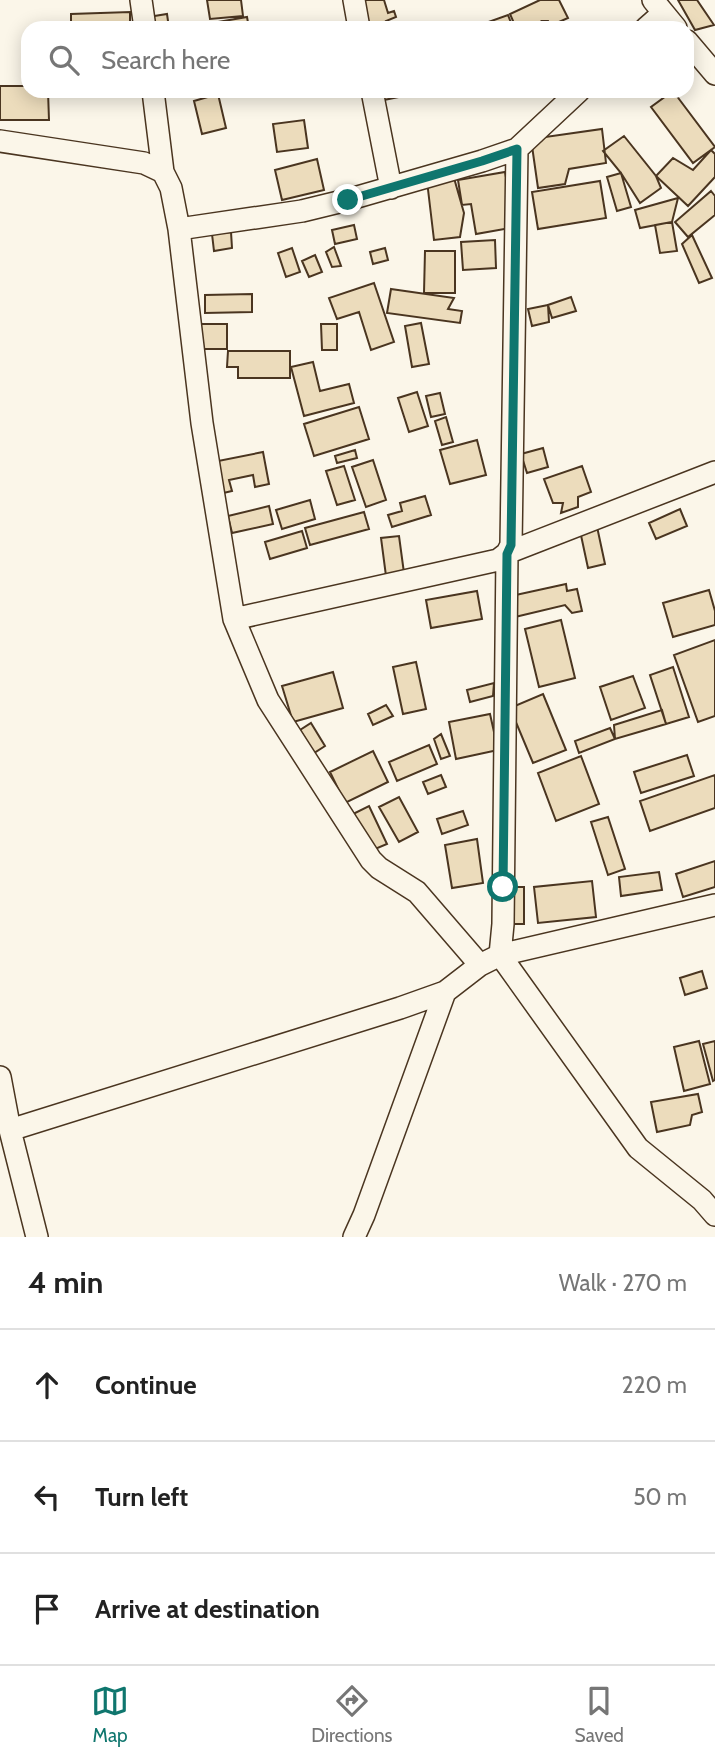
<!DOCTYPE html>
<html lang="en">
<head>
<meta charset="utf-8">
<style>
	body { margin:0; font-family:Cabin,sans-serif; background:#f2f2f2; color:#222 }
	.stop { position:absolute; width:21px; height:21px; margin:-16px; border:5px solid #0f766e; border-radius:50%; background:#fff }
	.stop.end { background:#0f766e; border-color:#fff; box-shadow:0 2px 7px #0008 }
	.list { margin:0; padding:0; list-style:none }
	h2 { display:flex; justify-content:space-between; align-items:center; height:91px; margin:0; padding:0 28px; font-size:30px }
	h2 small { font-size:23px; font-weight:400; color:#767676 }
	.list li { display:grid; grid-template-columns:46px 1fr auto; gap:21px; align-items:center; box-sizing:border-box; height:112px; padding:0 28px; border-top:2px solid #e0e0e0 }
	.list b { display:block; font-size:26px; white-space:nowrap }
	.list em { font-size:23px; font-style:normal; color:#767676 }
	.icon { flex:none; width:38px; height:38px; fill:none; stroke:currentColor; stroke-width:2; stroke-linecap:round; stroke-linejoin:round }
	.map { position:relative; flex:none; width:715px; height:1237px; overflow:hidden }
	.search { position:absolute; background:#fff; box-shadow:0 4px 18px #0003; left:21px; right:21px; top:21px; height:77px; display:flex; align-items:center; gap:18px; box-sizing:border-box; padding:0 24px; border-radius:21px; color:#767676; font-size:26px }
	.sheet { height:427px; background:#fff }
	nav { display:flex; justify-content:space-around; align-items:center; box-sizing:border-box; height:98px; border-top:2px solid #e0e0e0; background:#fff; font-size:19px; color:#767676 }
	nav a { display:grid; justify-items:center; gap:4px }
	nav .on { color:#0f766e }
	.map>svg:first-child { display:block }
</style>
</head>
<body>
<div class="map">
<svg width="715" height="1237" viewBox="0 0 715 1237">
	<rect width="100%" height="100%" fill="#fbf6e9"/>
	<path fill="#ecdcbc" stroke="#4a3520" stroke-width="2" d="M207,0H241L243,16L210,19Z
		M361,0H384L388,13L394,11L396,17L386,21L389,28H369Z
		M540,0H559L568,18L550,26L548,21H542L545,26L540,28H532L531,26L527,28H516L510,14Z
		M678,0H697L714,25L695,30Z
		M130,12V28H71V14Z
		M167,14L169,28H150L148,17Z
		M508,15L513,28H478L477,26Z
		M247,17L249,28H213L212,23Z
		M0,86H28V91H48L49,120H0Z
		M378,91H428L379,101Z
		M673,91L715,147L693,163L651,107Z
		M218,94L226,128L202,134L194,101Z
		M304,120L308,148L277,152L273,124Z
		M602,129L606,163L569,169L565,184L538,188L531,139Z
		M624,136L656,176L661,188L640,203L621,173L603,151Z
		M711,150L715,154V177L688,206L656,176L673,158L693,170Z
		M317,159L324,190L282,200L275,170Z
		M505,172L515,227L476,234L471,204L462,205L458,180Z
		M621,173L631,207L617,211L607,177Z
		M454,178L464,213L460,237L434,240L427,181Z
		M600,181L606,218L538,229L532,192Z
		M711,191L715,196V215L688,237L675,222Z
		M678,198L672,222L640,228L635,210Z
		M672,222L677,251L660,253L655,225Z
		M354,225L357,239L335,244L332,230Z
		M231,232L232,248L214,251L212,234Z
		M692,235L712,278L699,283L682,244Z
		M495,240L496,268L463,270L461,242Z
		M334,247L341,266L332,267L326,252Z
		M292,248L300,272L286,277L278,253Z
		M385,248L388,260L373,264L370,252Z
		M425,251H455V293H424Z
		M315,255L322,272L309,277L302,261Z
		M374,283L394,342L371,350L359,312L337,319L329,298Z
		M391,289L454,298L448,309L462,311L460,323L387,313Z
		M252,294V312L205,313V295Z
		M571,297L576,311L552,318L548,305Z
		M548,305L549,322L532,326L528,309Z
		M421,323L429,364L412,367L405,326Z
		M201,324H227V349H201Z
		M321,324H337V350H322Z
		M228,351H290V378H238V367H227Z
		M313,362L320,391L349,384L354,403L304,416L291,367Z
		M417,392L428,426L409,432L398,398Z
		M440,393L445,414L431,417L426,396Z
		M359,407L369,439L314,456L304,424Z
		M446,417L453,442L442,445L435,421Z
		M477,440L486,475L450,484L440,450Z
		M543,448L548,467L527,473L521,454Z
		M355,450L357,458L337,463L335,456Z
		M263,452L269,484L255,487L253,475L229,480L232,491L219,494L213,462Z
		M373,460L386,500L366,507L352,467Z
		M344,466L355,500L337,505L326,471Z
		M582,466L591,492L578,497V507L561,513L563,503H553L544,479Z
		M425,496L431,515L392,527L388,515L402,511L400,503Z
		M310,500L315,519L282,529L276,510Z
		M269,506L273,524L232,533L228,516Z
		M680,509L687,526L656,539L649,523Z
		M364,512L369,529L310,545L305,528Z
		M596,522L605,564L588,568L579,526Z
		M302,531L307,548L270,559L265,542Z
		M399,536L404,573L386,576L381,538Z
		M566,584L567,591L577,589L582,611L572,613L565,605L515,617L511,596Z
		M709,590L715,611V625L673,637L663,603Z
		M477,591L482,619L431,628L426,600Z
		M561,620L575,678L539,687L525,629Z
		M715,640V716L698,722L674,655Z
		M416,662L426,709L403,714L393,667Z
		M673,667L689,717L666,724L650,675Z
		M333,672L343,708L293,722L282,686Z
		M633,676L645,708L611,720L600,687Z
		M494,683L493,696L470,702L467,690Z
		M543,694L566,750L533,763L510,708Z
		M386,705L393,716L373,725L368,714Z
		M662,710L666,724L615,739L614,725Z
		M490,714L498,750L456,759L449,722Z
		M311,723L325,746L314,753L300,730Z
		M610,728L615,739L579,753L575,741Z
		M441,734L450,756L441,759L434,739Z
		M429,745L437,764L397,781L389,762Z
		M373,751L388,782L345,803L330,772Z
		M687,755L694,776L641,793L634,772Z
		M581,756L599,804L556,821L538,773Z
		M441,775L446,787L428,794L423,782Z
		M715,775V808L650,831L640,801Z
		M399,797L418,832L399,842L379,807Z
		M369,806L387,844L368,852L351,815Z
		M463,811L468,825L442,834L437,819Z
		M608,817L625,869L608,875L591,822Z
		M477,839L483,883L452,888L445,845Z
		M715,861V887L683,897L676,874Z
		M659,872L662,890L621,896L619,877Z
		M592,881L596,917L538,923L534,887Z
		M503,887H524V924H503Z
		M702,971L707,988L685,995L680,978Z
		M699,1041L710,1084L684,1091L674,1047Z
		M715,1041V1080L713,1081L703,1044Z
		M698,1094L702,1112L692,1115L690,1125L657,1132L651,1102Z"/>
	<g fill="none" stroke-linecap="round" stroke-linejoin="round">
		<g stroke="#4a3520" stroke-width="24">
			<path id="minor" d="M141,0L145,28
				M354,0L359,28
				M653,0L676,28
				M646,28L663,13
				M687,41L715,74
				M153,91L163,172L171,188L179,229L202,423L234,619L268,700L371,860L379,868L417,892L480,965
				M372,91L391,188
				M0,141L144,163L163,172
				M517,149L511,545L507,553L503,924L500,955L638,1148L702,1200L715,1215
				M179,229L302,211L347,200L482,161L517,149L579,91
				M234,619L498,560L507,553L715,472
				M0,1077L10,1130L37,1237
				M10,1130L400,1008L445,992L480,965L500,955L715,905
				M354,1237L364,1215L445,992"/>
		</g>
		<use href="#minor" stroke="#fbf6e9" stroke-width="21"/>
	</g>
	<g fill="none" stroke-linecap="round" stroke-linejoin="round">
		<path stroke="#0f766e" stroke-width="9" d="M348,200L482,161L517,149L511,545L507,554L503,887"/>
	</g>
</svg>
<div class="stop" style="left:503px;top:887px"></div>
<div class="stop end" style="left:348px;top:200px"></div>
<div class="search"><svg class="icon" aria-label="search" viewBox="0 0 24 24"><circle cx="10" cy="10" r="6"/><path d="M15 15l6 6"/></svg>Search here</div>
</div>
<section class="sheet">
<h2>4 min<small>Walk · 270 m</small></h2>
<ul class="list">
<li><svg class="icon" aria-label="ahead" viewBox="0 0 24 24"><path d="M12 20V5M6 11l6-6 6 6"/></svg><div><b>Continue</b></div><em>220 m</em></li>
<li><svg class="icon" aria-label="left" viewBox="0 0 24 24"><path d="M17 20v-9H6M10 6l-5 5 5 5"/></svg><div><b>Turn left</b></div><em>50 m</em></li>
<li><svg class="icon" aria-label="arrive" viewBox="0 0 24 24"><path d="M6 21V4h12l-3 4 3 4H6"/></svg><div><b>Arrive at destination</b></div></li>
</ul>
</section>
<nav>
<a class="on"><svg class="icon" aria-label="map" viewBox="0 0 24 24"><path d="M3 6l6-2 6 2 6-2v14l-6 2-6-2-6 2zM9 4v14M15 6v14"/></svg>Map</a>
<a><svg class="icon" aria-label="directions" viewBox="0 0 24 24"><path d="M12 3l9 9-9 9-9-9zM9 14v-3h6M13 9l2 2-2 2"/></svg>Directions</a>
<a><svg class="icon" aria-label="saved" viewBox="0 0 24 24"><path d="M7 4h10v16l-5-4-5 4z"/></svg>Saved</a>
</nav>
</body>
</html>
